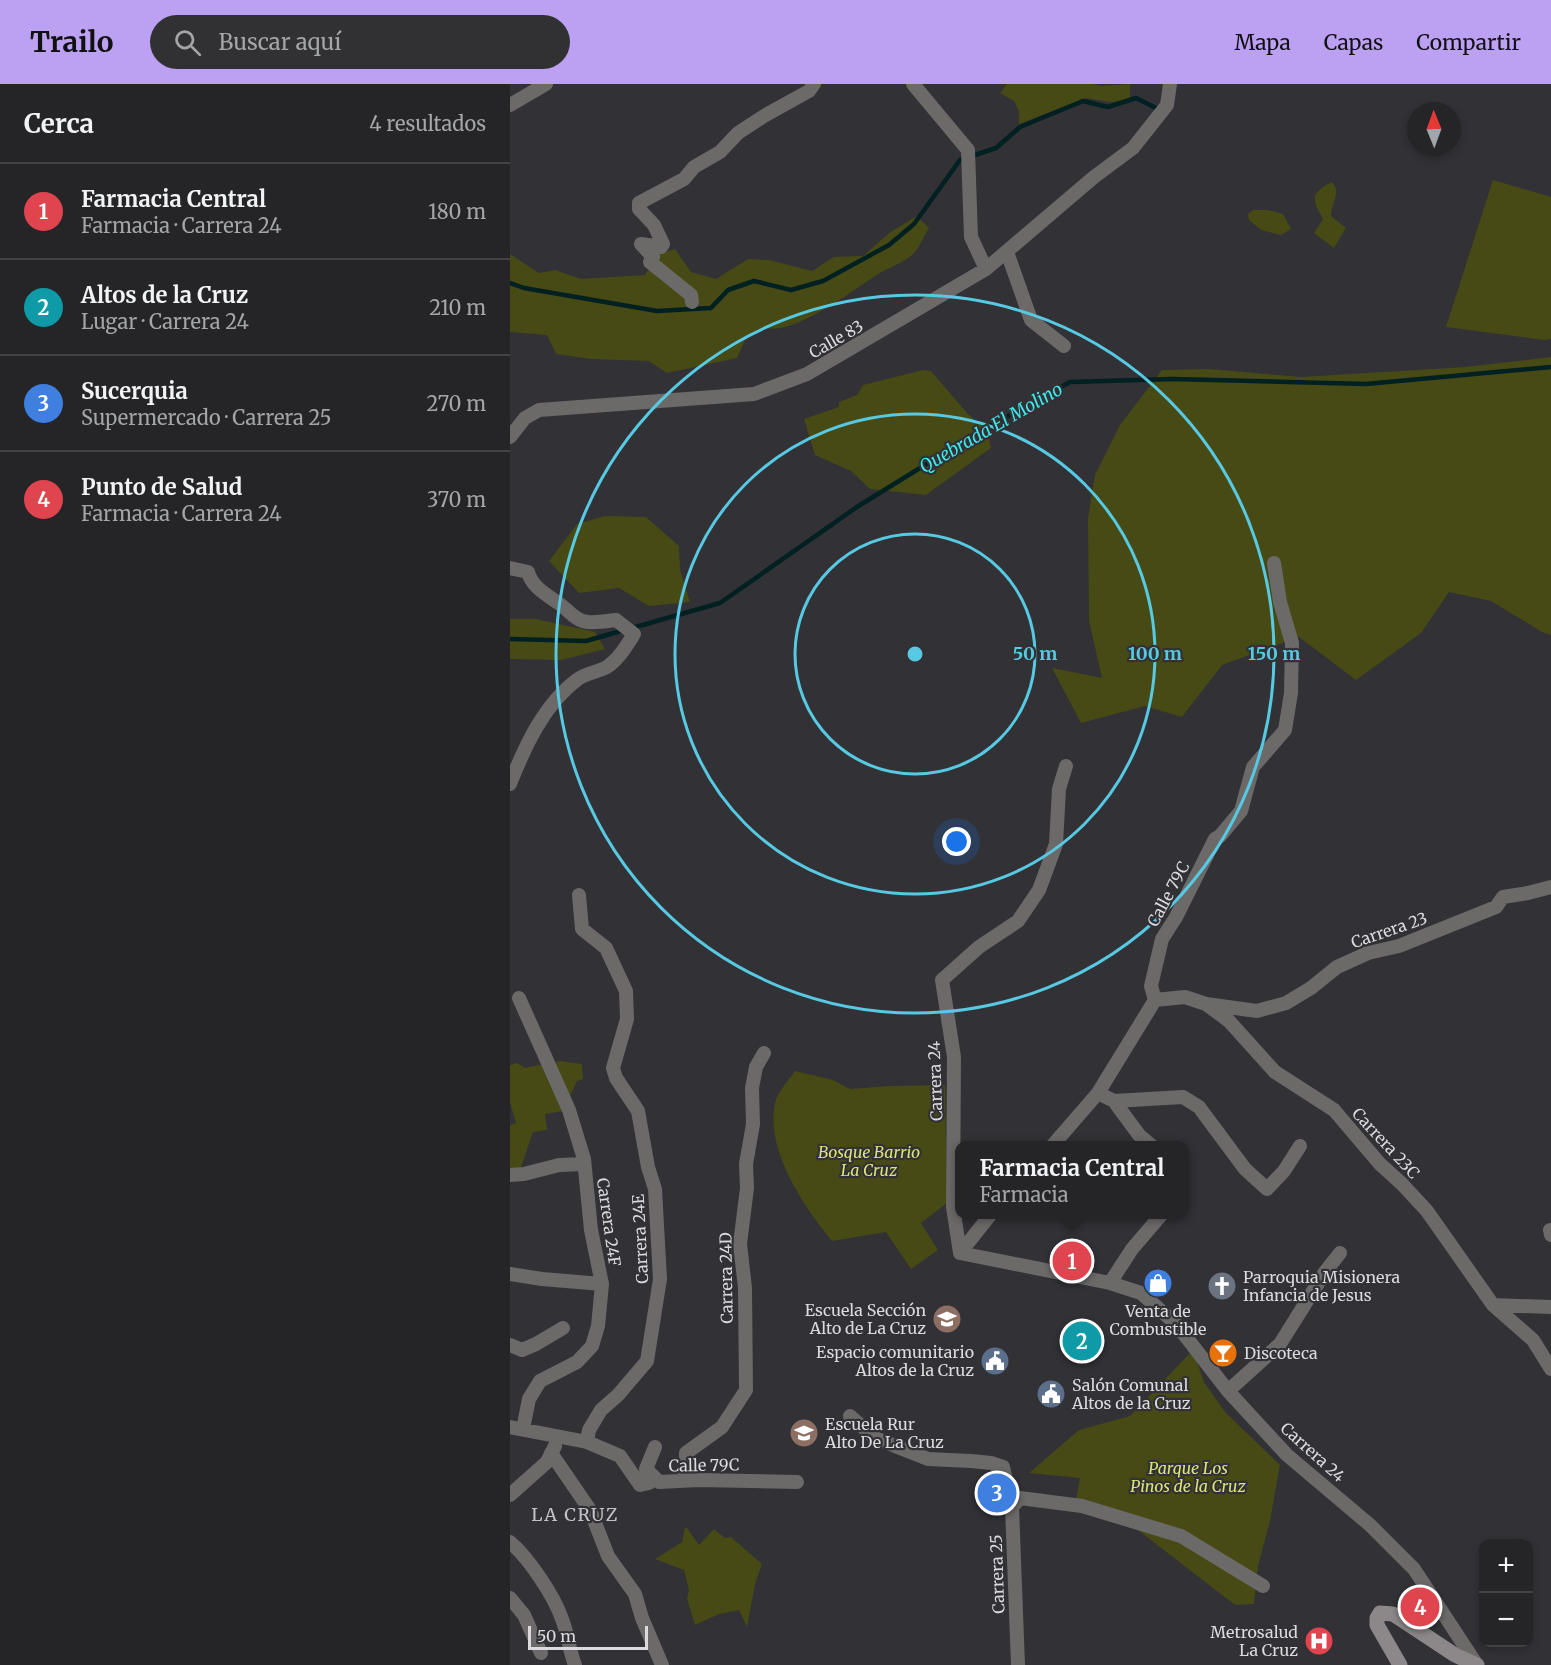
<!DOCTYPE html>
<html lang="es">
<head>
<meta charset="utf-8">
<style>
	body { margin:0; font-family:Merriweather,serif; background:#313134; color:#f1f3f6 }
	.controls { position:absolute; right:18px; bottom:18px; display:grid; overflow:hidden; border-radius:12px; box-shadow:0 3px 9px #0003 }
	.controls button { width:54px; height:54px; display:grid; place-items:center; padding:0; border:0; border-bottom:2px solid #424245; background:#252528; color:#f1f3f6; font:30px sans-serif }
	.compass { position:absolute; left:897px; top:18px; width:54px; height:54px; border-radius:50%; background:#252528; box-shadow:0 3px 9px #0003; rotate:359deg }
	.scale { position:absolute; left:18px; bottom:15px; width:120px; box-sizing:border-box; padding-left:6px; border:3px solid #dbdbde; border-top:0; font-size:16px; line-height:21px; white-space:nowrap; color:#dbdbde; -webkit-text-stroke:4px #313136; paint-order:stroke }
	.you { position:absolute; left:447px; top:758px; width:21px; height:21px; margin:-15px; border:4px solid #fff; border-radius:50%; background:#1a73e8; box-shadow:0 0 0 9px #1a73e833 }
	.badge { display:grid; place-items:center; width:39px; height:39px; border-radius:50%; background:#bca0f2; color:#fff; font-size:20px; font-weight:700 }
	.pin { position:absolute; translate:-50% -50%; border:3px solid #fff; box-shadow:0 2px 6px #0006 }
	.popup { position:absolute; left:445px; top:1057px; width:234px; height:78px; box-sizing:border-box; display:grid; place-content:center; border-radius:12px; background:#252528; filter:drop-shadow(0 2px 4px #0005); font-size:20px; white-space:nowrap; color:#a3a5a8 }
	.popup b { font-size:22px; color:#f1f3f6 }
	.popup::after { content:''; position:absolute; left:50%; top:100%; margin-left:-12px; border:12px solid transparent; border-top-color:#252528 }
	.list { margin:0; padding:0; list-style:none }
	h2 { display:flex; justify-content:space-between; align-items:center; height:78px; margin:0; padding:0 24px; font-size:26px }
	h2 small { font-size:20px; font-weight:400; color:#a3a5a8 }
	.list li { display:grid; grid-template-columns:39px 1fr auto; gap:18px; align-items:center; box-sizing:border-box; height:96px; padding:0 24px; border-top:2px solid #424245 }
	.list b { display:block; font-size:22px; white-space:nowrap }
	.list p { margin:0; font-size:20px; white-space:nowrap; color:#a3a5a8 }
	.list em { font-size:20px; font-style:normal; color:#a3a5a8 }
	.icon { flex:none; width:33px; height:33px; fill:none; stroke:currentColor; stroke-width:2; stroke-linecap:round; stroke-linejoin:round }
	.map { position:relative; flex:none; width:1041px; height:1581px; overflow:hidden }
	header { display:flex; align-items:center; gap:36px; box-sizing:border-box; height:84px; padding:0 30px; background:#bca0f2; color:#111 }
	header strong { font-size:28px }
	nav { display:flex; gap:33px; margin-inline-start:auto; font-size:21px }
	.search { width:420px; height:54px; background:#313134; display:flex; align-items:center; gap:15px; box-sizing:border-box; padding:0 21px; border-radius:33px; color:#a3a5a8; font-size:22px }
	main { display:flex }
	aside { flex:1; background:#252528 }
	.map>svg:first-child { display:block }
</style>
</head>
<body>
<header>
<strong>Trailo</strong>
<div class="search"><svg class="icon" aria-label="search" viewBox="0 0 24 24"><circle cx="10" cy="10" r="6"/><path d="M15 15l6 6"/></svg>Buscar aquí</div>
<nav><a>Mapa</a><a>Capas</a><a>Compartir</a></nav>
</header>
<main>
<aside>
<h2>Cerca<small>4 resultados</small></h2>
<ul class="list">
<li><span class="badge" style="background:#e0444e">1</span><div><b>Farmacia Central</b><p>Farmacia · Carrera 24</p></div><em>180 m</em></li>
<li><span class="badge" style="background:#0f9aa8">2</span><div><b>Altos de la Cruz</b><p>Lugar · Carrera 24</p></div><em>210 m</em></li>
<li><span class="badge" style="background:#3f7fe0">3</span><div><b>Sucerquia</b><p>Supermercado · Carrera 25</p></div><em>270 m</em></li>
<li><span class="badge" style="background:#e0444e">4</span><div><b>Punto de Salud</b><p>Farmacia · Carrera 24</p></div><em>370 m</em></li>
</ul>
</aside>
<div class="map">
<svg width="1041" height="1581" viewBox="0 0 1041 1581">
	<rect width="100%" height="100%" fill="#313136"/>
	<path fill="#474a14" d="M497,0H581L593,2L620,0V16L600,18L576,14L509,40V28L504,17L490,9Z
		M983,96L1041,113V255L1034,256L936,243Z
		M822,98C832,109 821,119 821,132L836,144L824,164L804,149L813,135C802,115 799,110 822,98Z
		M743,126H758L773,130L781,145L771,151L751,146L739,136L738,130Z
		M407,132L419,144C414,152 409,165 402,171C393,179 380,183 370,189C344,205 286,251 256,244L236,254L227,274L157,289L139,277L81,275L46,270L37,251L0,248V170L29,189L45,186L71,195L135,191L149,170L165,165L181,188L206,195L238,175L259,176L302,187L324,173L353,172L379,149Z
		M1041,273V551L1032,548L981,517L939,508L911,549L846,596L789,553L712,581L672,633L635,622L571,639L542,584L592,594L579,537L578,434L585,391L610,341L652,286L699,285L791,293L955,283Z
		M413,286L421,287L457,329L477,346L481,364L416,411L360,405L341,387L305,371L294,335L329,323V318L347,311L353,301Z
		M95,432L136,433L169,462L170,486L180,518L139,522L109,504L69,509L39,477L67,440Z
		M0,535H26L85,548L95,565L51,576L0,575Z
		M49,977L72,980L73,995L67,997L58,1016L41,980Z
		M7,979L15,984L33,980L54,1027L35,1030L37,1046L23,1048L10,1086H0V1041L6,1039L0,1018V981Z
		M285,987L323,996L340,1005L380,1002L435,1001L437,1119L411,1139L428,1166L401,1185L376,1148L322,1157C294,1123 255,1066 265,1019C267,1008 279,996 285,987Z
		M683,1266L694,1298L715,1328L770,1381L760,1437L748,1482L744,1520L725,1521L624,1443L564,1427L570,1394L519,1389L569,1346L620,1332Z
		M175,1444H177L189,1461L204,1445L215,1454L221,1453L252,1480L245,1500L237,1543L229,1526L209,1530L185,1541L177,1515L179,1506L174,1486L145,1475L172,1458Z"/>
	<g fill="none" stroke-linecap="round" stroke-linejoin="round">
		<path stroke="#002021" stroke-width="4.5" d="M0,199L14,204L147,227L201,224L218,206L244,197L281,206L313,197L379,161L404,140L450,76L486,64L510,43L573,17L598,23L626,14L648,25
			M122,544L210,519L347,423L460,353L560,298L663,295L856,300L1041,283
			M0,555L76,557L114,546"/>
		<path stroke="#6c6969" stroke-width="14" d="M403,0L458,66L461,153L476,185
			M0,21L36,0
			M497,168L521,236L554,262
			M182,218L181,211L140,178L143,173L131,160L151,163L153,160L144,141L129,125V119L174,95L184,83L210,68L228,49L254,32L299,7L304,0
			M0,353L15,334L29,326L244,310L297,290L476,185L584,93L623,64L657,21L660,0
			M0,484L18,488C22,504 39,512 51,521C60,528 66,537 78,538C87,539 97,537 106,536L124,550C117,561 109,575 97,583C88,588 76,589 68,595C34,620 15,662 0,700
			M69,811L72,845L96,864L116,907L117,935L103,984L106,994L128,1027L138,1083L145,1105L150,1195L137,1277L108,1311L91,1326L79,1346L77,1358
			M9,914L59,1026L74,1075L81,1146L92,1200L88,1242L82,1262L67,1278L30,1297L19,1315L13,1345
			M645,916L675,913L696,920L719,937L765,988L824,1026L870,1080L892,1100L917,1127L983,1221L1023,1256L1041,1285
			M696,920L747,927L776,919L801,904L827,883L858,869L889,862L986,823L993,813L1018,809L1041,803
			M588,1009L604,1017L673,1013L689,1023L735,1085L757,1105L774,1087L790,1062
			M604,1017L629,1051L642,1062
			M542,1062L588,1009L645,916L641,902L652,855L666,833L705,755L710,752L731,727L743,683L775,646L781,609L782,559L770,518L764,479
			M0,1091L14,1090L49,1081L74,1080
			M1040,1146L1041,1151
			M450,1169L600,1199L631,1209L666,1240L718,1307L777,1371L860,1441L904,1485L967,1581
			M450,1169L443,1123L444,973L432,896L469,863L508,837L529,806L546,760L549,705L556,682
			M450,1169L481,1130
			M0,1190L32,1195L92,1200
			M600,1199L622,1165L652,1130
			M983,1221L1041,1223
			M0,1261L12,1266L26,1260L53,1244
			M718,1307L770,1260L815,1188L830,1169
			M340,1332L365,1354L418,1375L461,1377L481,1379L493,1383L502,1423L508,1581
			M0,1343L77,1358L110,1372L130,1401L139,1399L136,1385L149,1398L189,1396L287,1398
			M41,1369L80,1426L98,1472L125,1510L132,1534L152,1581
			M136,1385L145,1363
			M175,1397L176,1369L212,1343L236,1306L235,1204L230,1160L237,1104L236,1080L243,1040L242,1004L246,983L254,969
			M0,1411L37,1378L45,1362
			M502,1423L510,1414L572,1422L671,1452L753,1502
			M0,1458C19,1474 44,1512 52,1535C58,1550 59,1566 65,1581
			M0,1514L14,1531L31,1569"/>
		<path stroke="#8c8788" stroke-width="15" d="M890,1581L867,1541V1534L870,1529L883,1530L945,1571L967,1581"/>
	</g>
	<g fill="none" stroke="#57c9e2" stroke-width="3">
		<circle cx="405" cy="570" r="120"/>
		<circle cx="405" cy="570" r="240"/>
		<circle cx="405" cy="570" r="359"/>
	</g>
	<defs>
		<g id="shop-disc" transform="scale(1.5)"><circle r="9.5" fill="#3f7fe0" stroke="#313136"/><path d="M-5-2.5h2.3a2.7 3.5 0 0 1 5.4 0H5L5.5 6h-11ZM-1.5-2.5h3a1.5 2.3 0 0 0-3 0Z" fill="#fff"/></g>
		<g id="church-disc" transform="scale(1.5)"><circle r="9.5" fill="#6b7280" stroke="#313136"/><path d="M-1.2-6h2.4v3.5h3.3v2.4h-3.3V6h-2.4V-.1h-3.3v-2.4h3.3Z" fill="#fff"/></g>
		<g id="school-disc" transform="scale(1.5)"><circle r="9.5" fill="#8d6e63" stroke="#313136"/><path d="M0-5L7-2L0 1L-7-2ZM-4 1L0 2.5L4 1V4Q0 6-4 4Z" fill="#fff"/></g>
		<g id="bar-disc" transform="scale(1.5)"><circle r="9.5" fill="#e8710a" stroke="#313136"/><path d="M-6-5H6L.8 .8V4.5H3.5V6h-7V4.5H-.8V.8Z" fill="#fff"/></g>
		<g id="civic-disc" transform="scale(1.5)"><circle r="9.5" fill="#5c6f8a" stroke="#313136"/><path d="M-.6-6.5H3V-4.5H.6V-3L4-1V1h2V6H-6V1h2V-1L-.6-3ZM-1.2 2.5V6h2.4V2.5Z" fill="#fff"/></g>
		<g id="hospital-disc" transform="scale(1.5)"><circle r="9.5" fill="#e0444e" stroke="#313136"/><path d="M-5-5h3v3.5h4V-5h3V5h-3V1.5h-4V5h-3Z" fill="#fff"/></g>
	</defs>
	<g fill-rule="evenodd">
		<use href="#shop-disc" x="648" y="1199"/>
		<use href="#church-disc" x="712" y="1202"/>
		<use href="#school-disc" x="437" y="1235"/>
		<use href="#bar-disc" x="713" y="1269"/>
		<use href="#civic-disc" x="485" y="1277"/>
		<use href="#civic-disc" x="541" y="1310"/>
		<use href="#school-disc" x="294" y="1349"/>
		<use href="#hospital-disc" x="809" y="1557"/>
	</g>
	<g text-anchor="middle" stroke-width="4.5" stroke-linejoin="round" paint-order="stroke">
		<g font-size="16" fill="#dbdbde" stroke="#313136">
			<text transform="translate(326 255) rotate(-30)" y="6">Calle 83</text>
			<text transform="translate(658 810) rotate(-62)" y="6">Calle 79C</text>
			<text transform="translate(879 846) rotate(-19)" y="6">Carrera 23</text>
			<text transform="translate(425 997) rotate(-92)" y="6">Carrera 24</text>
			<text transform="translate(876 1059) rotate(47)" y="6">Carrera 23C</text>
			<text transform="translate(99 1138) rotate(82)" y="6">Carrera 24F</text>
			<text transform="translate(130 1155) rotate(-93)" y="6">Carrera 24E</text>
			<text transform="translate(216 1194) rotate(-91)" y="6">Carrera 24D</text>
			<text transform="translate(803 1368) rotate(42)" y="6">Carrera 24</text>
			<text transform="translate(194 1381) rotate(-1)" y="6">Calle 79C</text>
			<text transform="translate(487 1490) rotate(-92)" y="6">Carrera 25</text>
		</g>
		<g font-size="16" font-style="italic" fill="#dde477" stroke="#313136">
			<text x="359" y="1074">Bosque Barrio<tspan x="359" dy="18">La Cruz</tspan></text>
			<text x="678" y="1390">Parque Los<tspan x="678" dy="18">Pinos de la Cruz</tspan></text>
		</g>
		<g font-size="16" fill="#dbdbde" stroke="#313136" text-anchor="start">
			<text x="733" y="1199">Parroquia Misionera<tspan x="733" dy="18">Infancia de Jesus</tspan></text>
			<text x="416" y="1232" text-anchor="end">Escuela Sección<tspan x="416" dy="18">Alto de La Cruz</tspan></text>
			<text x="648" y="1233" text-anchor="middle">Venta de<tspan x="648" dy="18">Combustible</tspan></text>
			<text x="464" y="1274" text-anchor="end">Espacio comunitario<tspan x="464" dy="18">Altos de la Cruz</tspan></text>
			<text x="734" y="1275">Discoteca</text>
			<text x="562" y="1307">Salón Comunal<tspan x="562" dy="18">Altos de la Cruz</tspan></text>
			<text x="315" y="1346">Escuela Rur<tspan x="315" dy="18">Alto De La Cruz</tspan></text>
			<text x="788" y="1554" text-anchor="end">Metrosalud<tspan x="788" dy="18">La Cruz</tspan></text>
		</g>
		<g font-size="18" font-style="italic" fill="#3ee8eb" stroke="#313136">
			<text transform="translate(481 344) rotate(-30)" y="6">Quebrada El Molino</text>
		</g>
		<g font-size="18" letter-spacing="1.5" fill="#c3c2c9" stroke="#313136">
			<text x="65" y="1437">LA CRUZ</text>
		</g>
	</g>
	<circle cx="405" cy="570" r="9" fill="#57c9e2" stroke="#313136" stroke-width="3"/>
	<g font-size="18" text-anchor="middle" font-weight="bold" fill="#57c9e2" stroke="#313136" stroke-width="4.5" stroke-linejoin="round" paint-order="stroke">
		<text x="525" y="576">50 m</text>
		<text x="645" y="576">100 m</text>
		<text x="764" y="576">150 m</text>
	</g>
</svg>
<div class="controls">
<button>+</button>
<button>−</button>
</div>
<svg class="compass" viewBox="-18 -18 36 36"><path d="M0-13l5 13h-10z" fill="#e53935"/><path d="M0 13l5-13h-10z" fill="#a3a5a8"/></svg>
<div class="scale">50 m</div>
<div class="you"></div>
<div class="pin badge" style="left:562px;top:1177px;background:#e0444e">1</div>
<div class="popup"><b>Farmacia Central</b>Farmacia</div>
<div class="pin badge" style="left:572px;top:1257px;background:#0f9aa8">2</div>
<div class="pin badge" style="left:487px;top:1409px;background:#3f7fe0">3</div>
<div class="pin badge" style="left:910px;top:1523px;background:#e0444e">4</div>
</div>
</main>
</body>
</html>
